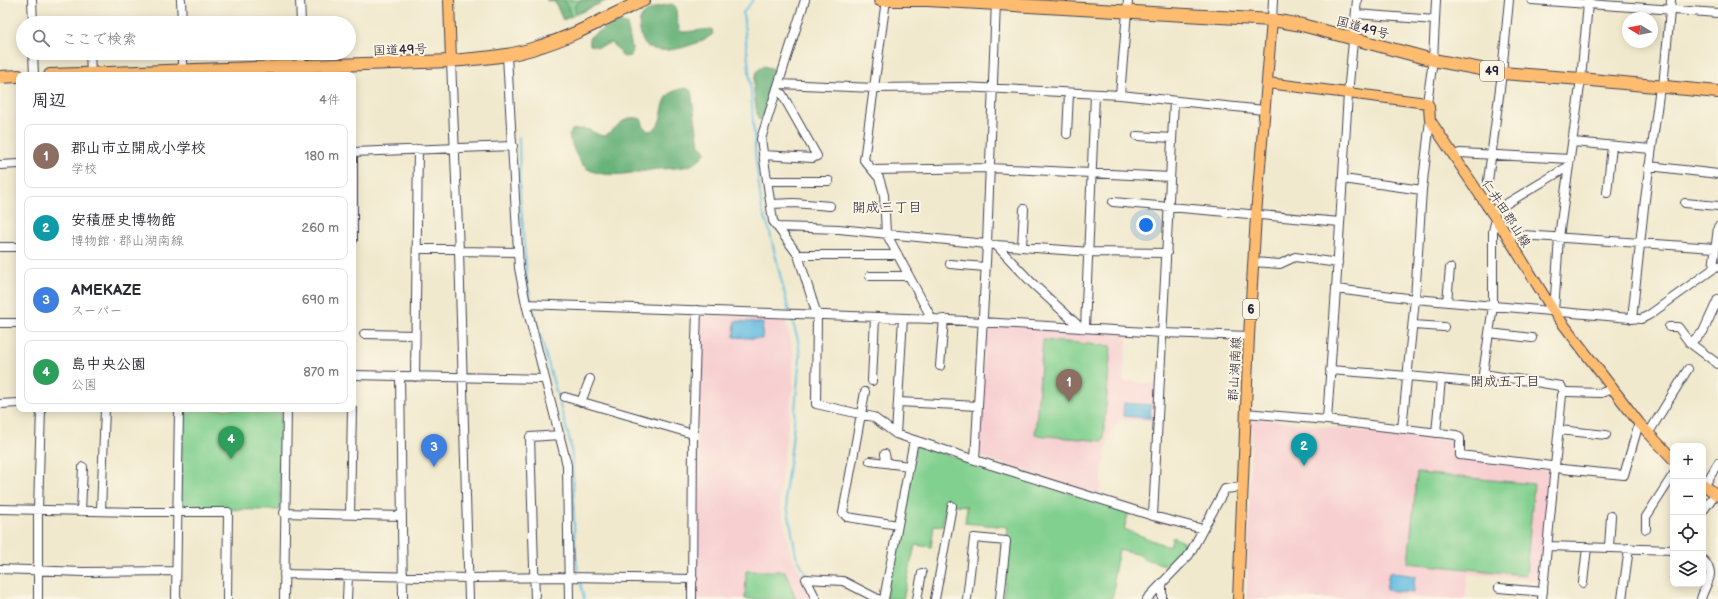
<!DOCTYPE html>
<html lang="ja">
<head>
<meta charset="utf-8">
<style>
	body { margin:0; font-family:"Balsamiq Sans","Klee One",sans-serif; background:#f2f2f3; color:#2b2b33 }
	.controls { position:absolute; right:12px; bottom:12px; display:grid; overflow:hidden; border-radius:8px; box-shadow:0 2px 10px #0003 }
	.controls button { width:36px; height:36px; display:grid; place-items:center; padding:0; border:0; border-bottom:1px solid #e1e1e2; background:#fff; color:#2b2b33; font:20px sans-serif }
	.compass { position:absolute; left:1622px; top:12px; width:36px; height:36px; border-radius:50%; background:#fff; box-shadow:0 2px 10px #0003; rotate:280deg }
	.you { position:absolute; left:1146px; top:225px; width:14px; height:14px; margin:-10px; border:3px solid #fff; border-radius:50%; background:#1a73e8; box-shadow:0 0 0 6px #1a73e833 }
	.badge { display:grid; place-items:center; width:26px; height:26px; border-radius:50%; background:#111827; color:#fff; font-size:13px; font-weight:700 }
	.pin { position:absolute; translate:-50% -33px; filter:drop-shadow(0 1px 2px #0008) }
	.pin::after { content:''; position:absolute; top:21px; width:14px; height:12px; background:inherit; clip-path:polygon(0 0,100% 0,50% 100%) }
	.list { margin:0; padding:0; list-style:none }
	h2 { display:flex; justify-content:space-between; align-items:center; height:52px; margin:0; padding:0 16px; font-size:17px }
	h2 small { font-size:13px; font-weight:400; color:#7c7c81 }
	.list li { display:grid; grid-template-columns:26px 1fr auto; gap:12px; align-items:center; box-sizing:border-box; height:64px; margin:0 8px 8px; padding:0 8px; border:1px solid #e1e1e2; border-radius:8px }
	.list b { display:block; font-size:15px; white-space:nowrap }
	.list p { margin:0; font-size:13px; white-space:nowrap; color:#7c7c81 }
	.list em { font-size:13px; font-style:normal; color:#7c7c81 }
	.icon { flex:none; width:22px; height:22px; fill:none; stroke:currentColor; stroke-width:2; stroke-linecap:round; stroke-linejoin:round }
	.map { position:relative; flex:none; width:1718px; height:599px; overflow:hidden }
	.search { position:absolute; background:#fff; box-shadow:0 2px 10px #0003; left:16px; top:16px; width:340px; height:44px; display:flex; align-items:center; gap:10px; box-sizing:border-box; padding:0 14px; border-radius:22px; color:#7c7c81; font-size:15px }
	.panel { position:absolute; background:#fff; box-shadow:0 2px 10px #0003; left:16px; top:72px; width:340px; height:340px; border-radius:8px }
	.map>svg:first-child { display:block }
</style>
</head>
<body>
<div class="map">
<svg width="1718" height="599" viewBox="0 0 1718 599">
	<rect width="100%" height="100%" fill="#fcf5e5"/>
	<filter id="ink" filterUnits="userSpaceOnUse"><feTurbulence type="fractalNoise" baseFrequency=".025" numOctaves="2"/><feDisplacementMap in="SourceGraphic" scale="8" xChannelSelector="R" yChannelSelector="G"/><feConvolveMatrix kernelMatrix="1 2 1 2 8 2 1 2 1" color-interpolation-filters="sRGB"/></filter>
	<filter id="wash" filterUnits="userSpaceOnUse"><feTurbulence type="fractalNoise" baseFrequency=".012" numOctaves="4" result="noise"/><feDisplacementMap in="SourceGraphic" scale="16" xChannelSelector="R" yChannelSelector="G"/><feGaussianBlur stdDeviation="0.9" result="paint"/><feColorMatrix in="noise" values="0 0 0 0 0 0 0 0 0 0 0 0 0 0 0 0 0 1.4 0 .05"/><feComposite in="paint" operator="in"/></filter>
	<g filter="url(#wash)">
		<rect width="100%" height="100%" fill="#f0e9cd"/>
		<path fill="#f7cfd1" d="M699,315L785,318L794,355L793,386L779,497L790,551L813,599H696Z
			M986,324L1128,333L1123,381L1157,384L1154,421L1121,419L1108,437L1099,495L979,456Z
			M1252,418L1455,442L1456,458L1550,471L1541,581L1468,574L1465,599H1433L1395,595L1394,599H1247Z"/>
		<path fill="#82d08f" stroke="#527965" d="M546,0H608L563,20L555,2Z
			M1043,340L1111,346L1103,441L1035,435Z
			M182,409H281L280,510L180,509Z
			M916,445L1129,511L1124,529L1169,547L1173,537L1191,546L1174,568L1143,558L1140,555L1119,550L1113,579L1115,585L1112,599H1003L1010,539L1007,538L1008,527L965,523L967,506L946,504L942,526L934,525L931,547L915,545L903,599H886Z
			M1417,473L1534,484L1526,575L1408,563Z
			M746,571H785L796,599H745Z"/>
		<path fill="#69b27a" stroke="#466a5a" d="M546,0H564L567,4L571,16L563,20L555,2Z
			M581,0H608L576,14L574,6Z
			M672,4L676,7L677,21L680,31L684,32L712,29L713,34C700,44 661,58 646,45C642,41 641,36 640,31C635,11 656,6 672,4Z
			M619,22L627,24L632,48L631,56L624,57L621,55L620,51L611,43L598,47L590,45L589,39L590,37L605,28Z
			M764,66L774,69L777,78L765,114L761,120L758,119C756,105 747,72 764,66Z
			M686,88L691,91L699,145L706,151C703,156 698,162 693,164C682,169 670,168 659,169C638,171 606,181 586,168C578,162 573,148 570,139L569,135L572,130C577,130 584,128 589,130C595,132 597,135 604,136C617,130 623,113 641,119L644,127L648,131C666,130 658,102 671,93C675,90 681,89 686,88Z"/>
		<path fill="#65bde2" stroke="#44708e" d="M735,321L763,323L762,339L734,337Z
			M1124,403L1151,405L1150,418L1123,416Z
			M1389,572L1415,576L1413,593L1386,590Z"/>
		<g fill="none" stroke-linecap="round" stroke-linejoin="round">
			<path stroke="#65bde2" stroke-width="2" d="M753,0L743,13L750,79L756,162L762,210L769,229L789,312
				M519,137L520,191L527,282L531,301
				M532,306L570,441C577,485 570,531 579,576
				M791,316L798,340L800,356L792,443L785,494L796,555L807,576
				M580,580L584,599"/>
		</g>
	</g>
	<g filter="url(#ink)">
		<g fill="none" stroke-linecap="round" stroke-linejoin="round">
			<g stroke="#414051" stroke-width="10">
				<path id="minor" d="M32,0L33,23
					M181,0L182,23
					M300,0L301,23
					M805,0L761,139L773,221L798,255L817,315L816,404L873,417L896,434L975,460L1153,516L1203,529
					M886,0L864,160L879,178L881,184L884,195L886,233L932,319
					M1532,0L1588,4L1581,79L1559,237L1554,312
					M1588,0V4L1718,13
					M1356,14L1435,20
					M1272,20L1273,0
					M33,53L34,75
					M90,53L91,74
					M182,53V74
					M301,53L302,75
					M507,56L519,268L526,304L567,465L569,599
					M451,61L459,251L469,599
					M779,84L874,88L962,87L1120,95L1264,110
					M1663,87L1671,0
					M1120,95L1128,0
					M1427,103L1433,60L1436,0
					M1067,134L1069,93
					M1137,136L1172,138
					M1573,142L1651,149
					M353,152L513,146
					M763,155L813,158L817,156L782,94L777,90
					M1454,155L1460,153L1570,159
					M0,165L19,164
					M1649,166L1718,174
					M873,170L990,168L1170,177
					M1343,179L1422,190
					M767,181H829
					M1488,181L1502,73L1509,0
					M1607,193L1612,146
					M1113,202L1340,222
					M1685,203L1718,206
					M771,204L794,203L830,206
					M1491,213L1569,166
					M1496,219L1493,231V306L1483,374L1561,386L1564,392
					M779,227L839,229L996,245L1090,252L1167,253
					M1506,234L1715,248
					M353,240V152
					M996,245L1032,283L1081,328
					M0,247H19
					M1022,247L1024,209
					M417,249H459
					M459,251L517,252
					M798,255H898
					M1253,262L1280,264L1295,257L1338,263
					M950,264L985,267
					M1713,269L1718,227
					M870,276H909
					M1336,289L1415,299L1641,319L1649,315L1713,269L1718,267
					M1718,299L1703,332L1690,343L1718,364
					M1447,302L1450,268
					M526,304L932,319L1163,333L1249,336
					M1632,319L1644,207L1660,87
					M0,323H19
					M1413,325L1444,327
					M1669,327H1678L1690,343
					M1085,328L1095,95
					M1489,333L1532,338
					M364,334L415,335
					M940,366L944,319
					M1330,370L1408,376L1492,384
					M353,375L545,379
					M400,376L403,599
					M415,377L418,149
					M872,381L875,317
					M865,392L843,513L847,517L898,525
					M565,397L693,434
					M581,402L590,379
					M898,402L978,406
					M0,404L19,403
					M1245,413L1327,420L1456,435L1460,438V455L1551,466L1562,469L1624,475L1639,423
					M1327,420L1336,289L1348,94L1357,0
					M1402,429L1415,299L1422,190L1430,120
					M1559,430L1606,435
					M1436,433L1441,379
					M896,434L903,318
					M1648,434L1688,369
					M885,454L886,460L890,464
					M975,460L987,244L996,1
					M870,461L909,466
					M1705,485L1718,463
					M0,509L137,512H228L227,599
					M81,511L83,467
					M101,511L105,409
					M1703,511L1715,494
					M284,513L401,516
					M350,514L352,409
					M1153,516L1174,101
					M1646,529V517L1673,475
					M1548,546L1673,550
					M1609,547L1611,516
					M0,569L83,572L176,571
					M284,574L469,578L568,577L693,579
					M1583,583L1587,547
					M1499,588L1543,592
					M38,599V510L41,409
					M176,599L179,409
					M284,599L287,409
					M347,599L348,576
					M535,599L530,437L560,435
					M692,599L693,434L697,310
					M816,599L806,579L843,581L878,599
					M884,599L914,440
					M917,599L922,573
					M935,599L952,506
					M967,599L974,538L1006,541L1000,599
					M1147,599L1189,555L1225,489L1242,487
					M1162,599V584
					M1542,599L1562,395L1564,392H1568L1601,393L1612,389
					M1622,599L1629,548
					M1701,599C1705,583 1718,574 1703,560"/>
			</g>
			<g stroke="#414051" stroke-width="12">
				<path id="major" d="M449,0L451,61
					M1268,83L1427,103L1429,106L1430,120L1506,234L1554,312L1639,423L1673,459
					M1703,484L1718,496
					M1238,599L1249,336L1256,215L1272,20"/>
			</g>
			<g stroke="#414051" stroke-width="14">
				<path id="highway" d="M880,0H927L1272,20L1302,25L1433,60L1502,73L1581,79L1718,92
					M50,75L451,61C480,58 510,57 538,47C575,36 609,16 644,0
					M0,77L19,76"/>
			</g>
			<use href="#minor" stroke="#fff" stroke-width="8"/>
			<use href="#major" stroke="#febc70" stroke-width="10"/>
			<use href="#highway" stroke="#febc70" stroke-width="12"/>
		</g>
	</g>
	<g text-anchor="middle" stroke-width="4" stroke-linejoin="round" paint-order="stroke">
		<g fill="#fcf5e5" stroke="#63616e" stroke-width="1">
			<rect x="1480" y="61" width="24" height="20" rx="3"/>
			<rect x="1243" y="299" width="16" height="20" rx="3"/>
		</g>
		<g font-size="12" font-weight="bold" fill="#22223b">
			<text x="1492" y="75">49</text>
			<text x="1251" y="313">6</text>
		</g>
		<g font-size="13" fill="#22223b" stroke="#fcf5e5">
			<text transform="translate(1363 27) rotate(15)" y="5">国道49号</text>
			<text transform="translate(400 49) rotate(-2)" y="5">国道49号</text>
			<text transform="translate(1507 213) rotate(57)" y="5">仁井田郡山線</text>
			<text transform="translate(1234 369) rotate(-87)" y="5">郡山湖南線</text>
		</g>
		<g font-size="14" fill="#22223b" stroke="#fcf5e5">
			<text x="887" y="212">開成三丁目</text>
			<text x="1505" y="386">開成五丁目</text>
		</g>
	</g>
</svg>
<div class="controls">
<button>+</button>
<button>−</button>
<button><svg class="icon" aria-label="locate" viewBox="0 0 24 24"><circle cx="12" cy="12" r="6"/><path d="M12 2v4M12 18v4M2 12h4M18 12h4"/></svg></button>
<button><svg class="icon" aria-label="layers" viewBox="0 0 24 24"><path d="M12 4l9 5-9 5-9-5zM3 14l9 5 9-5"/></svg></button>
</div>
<svg class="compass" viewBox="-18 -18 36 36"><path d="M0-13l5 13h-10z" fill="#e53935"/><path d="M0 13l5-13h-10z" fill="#7c7c81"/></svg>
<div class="you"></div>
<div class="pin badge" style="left:1069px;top:402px;background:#8d6e63">1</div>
<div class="pin badge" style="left:1304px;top:466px;background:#0f9aa8">2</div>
<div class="pin badge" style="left:434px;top:467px;background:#3f7fe0">3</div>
<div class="pin badge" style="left:231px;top:459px;background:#2e9e5b">4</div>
<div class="search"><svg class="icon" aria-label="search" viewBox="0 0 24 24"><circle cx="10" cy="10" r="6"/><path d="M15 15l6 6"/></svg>ここで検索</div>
<section class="panel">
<h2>周辺<small>4件</small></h2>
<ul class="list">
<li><span class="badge" style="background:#8d6e63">1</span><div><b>郡山市立開成小学校</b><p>学校</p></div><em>180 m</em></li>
<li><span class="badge" style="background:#0f9aa8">2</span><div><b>安積歴史博物館</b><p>博物館 · 郡山湖南線</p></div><em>260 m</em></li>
<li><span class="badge" style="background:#3f7fe0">3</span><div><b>AMEKAZE</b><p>スーパー</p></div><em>690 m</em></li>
<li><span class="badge" style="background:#2e9e5b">4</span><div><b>島中央公園</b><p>公園</p></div><em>870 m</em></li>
</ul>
</section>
</div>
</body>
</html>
